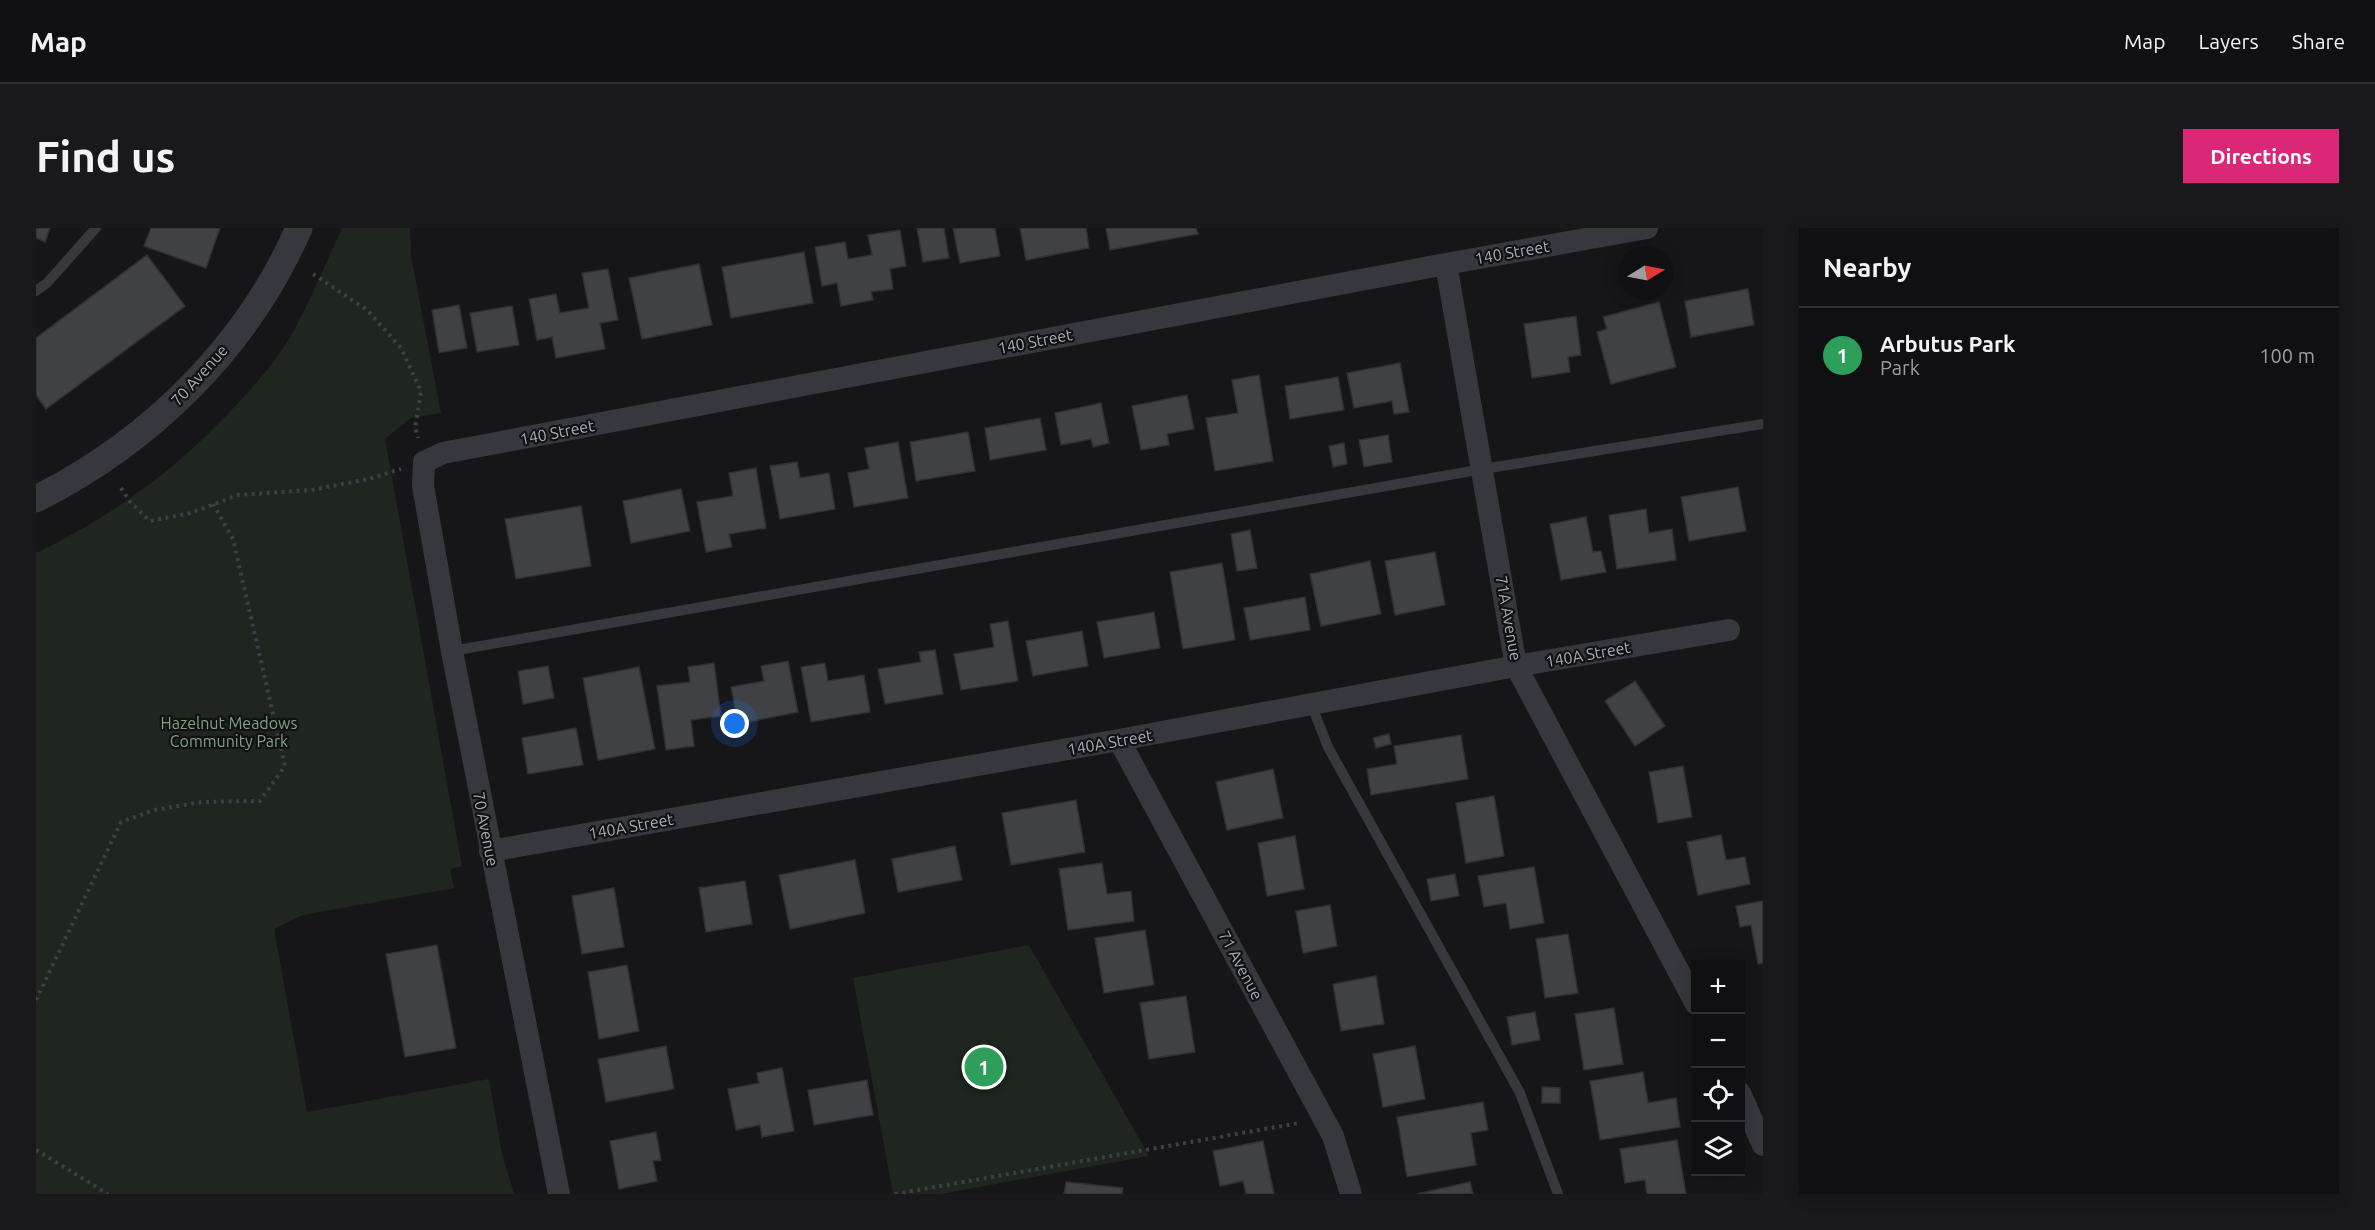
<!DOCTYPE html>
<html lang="en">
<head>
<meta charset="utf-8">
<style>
	body { margin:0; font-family:Ubuntu,sans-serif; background:#19191b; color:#f1f3f6 }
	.controls { position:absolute; right:18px; bottom:18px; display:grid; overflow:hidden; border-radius:0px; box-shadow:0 3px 15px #0003 }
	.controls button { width:54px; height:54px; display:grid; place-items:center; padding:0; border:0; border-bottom:2px solid #303032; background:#101012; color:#f1f3f6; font:30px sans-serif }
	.compass { position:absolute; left:1583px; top:18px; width:54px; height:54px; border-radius:50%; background:#101012; box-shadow:0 3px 15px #0003; rotate:80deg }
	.you { position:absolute; left:699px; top:496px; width:21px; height:21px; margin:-15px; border:4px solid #fff; border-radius:50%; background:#1a73e8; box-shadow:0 0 0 9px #1a73e833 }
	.badge { display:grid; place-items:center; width:39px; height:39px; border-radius:50%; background:#db2777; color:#fff; font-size:20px; font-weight:700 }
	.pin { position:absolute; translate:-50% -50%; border:3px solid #fff; box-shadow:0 2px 6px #0006 }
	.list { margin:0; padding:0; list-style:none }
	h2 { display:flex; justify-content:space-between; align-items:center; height:78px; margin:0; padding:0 24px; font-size:26px }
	h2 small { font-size:20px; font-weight:400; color:#9c9d9f }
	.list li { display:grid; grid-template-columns:39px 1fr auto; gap:18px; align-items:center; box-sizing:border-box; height:96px; padding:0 24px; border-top:2px solid #303032 }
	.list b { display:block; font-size:22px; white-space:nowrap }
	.list p { margin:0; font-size:20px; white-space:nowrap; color:#9c9d9f }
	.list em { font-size:20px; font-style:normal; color:#9c9d9f }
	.icon { flex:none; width:33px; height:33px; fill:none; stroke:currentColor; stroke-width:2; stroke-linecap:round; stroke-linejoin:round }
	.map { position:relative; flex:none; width:1727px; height:966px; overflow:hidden; border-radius:0px }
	header { display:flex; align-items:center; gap:36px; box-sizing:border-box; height:84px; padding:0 30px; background:#101012; border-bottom:2px solid #303032 }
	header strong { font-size:28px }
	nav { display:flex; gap:33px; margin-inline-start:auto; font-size:21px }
	.intro { display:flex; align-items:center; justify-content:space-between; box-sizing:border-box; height:144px; padding:0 36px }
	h1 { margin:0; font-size:42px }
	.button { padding:15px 27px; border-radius:0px; background:#db2777; color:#fff; font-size:21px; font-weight:700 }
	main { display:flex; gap:36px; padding:0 36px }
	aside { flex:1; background:#101012; border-radius:0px; box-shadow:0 3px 15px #0003 }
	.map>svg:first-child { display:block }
</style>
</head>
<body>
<header>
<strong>Map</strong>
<nav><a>Map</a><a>Layers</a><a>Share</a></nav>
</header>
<div class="intro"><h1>Find us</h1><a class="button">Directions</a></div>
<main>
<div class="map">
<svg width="1727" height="966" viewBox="0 0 1727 966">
	<rect width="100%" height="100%" fill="#161618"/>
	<path fill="#1e261f" d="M306,0H374L375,28L405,185L375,190L349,211L426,638L414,641L418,660L267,687L238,701L271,884L453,851L466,926L478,966H0V325C78,288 146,237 204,173C221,154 240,133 253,111C273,76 289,37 306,0Z
		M993,717L1113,928L905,966H857L817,750Z"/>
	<path fill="#404145" stroke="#303034" stroke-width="1.5" d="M0,0H14L9,14L0,10Z
		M115,0H184L170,40L108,18Z
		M881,0H908L913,30L887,34Z
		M917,0H959L964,28L924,35Z
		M984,0H1050L1053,20L990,32Z
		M1070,0H1160L1162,6L1074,22Z
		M864,2L870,38L854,41L857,61L835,64L837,72L805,78L801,55L786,58L779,19L809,14L812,31L836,27L832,7Z
		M768,24L777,75L695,90L686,39Z
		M111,27L149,78L10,181L0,167V110Z
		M663,36L676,97L606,111L593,50Z
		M572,41L582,92L564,95L569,121L520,130L516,109L501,112L493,71L520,66L524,85L553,80L546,45Z
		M1712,61L1718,97L1655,109L1649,73Z
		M1623,74L1640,139L1575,156L1561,104L1571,101L1567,89Z
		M423,77L431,120L403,125L396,82Z
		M476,78L483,117L441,124L434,85Z
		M1540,88L1545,127L1532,129L1534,144L1496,150L1488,96Z
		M1364,135L1373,184L1358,186L1356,173L1318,180L1311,145Z
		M1223,147L1237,233L1179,243L1170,190L1202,185L1196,152Z
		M1302,149L1308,182L1254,191L1249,158Z
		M1151,167L1158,201L1131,206L1133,217L1105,222L1096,178Z
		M1065,175L1073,215L1057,219L1055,211L1025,217L1019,185Z
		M1004,190L1010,222L954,232L949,200Z
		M932,204L939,243L880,253L874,214Z
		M1352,207L1356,234L1328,239L1323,212Z
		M862,214L872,270L818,279L812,245L833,241L829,220Z
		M1308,215L1311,236L1297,239L1293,218Z
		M761,234L764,250L793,245L799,281L744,291L734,238Z
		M720,240L730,300L693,306L696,319L670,324L661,274L697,268L693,245Z
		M1702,259L1710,303L1653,313L1645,269Z
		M645,261L654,303L595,315L587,273Z
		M545,278L555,338L480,351L469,291Z
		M1610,281L1613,305L1636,301L1640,332L1581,341L1573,287Z
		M1550,289L1557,324L1565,323L1570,344L1525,352L1514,296Z
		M1214,302L1221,340L1201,343L1195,306Z
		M1399,324L1409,377L1359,387L1349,333Z
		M1334,333L1345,386L1285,398L1274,346Z
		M1186,335L1199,412L1147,421L1134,344Z
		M1269,369L1274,402L1214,412L1208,380Z
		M1118,384L1124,420L1068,430L1061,394Z
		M972,393L982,453L925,462L918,426L958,419L954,396Z
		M1046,403L1052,438L997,448L990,413Z
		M899,422L907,466L849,476L842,441L885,434L883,424Z
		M752,433L762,484L702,496L695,459L728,453L725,438Z
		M678,435L685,488L655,492L658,518L630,522L621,458L654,454L652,439Z
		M789,435L792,453L828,447L834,484L775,494L765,439Z
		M512,438L518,470L487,476L482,443Z
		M603,439L619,521L562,532L547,450Z
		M1599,453L1629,498L1599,518L1569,473Z
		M540,500L547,537L492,546L486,510Z
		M1353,506L1355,516L1340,520L1337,510Z
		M1425,507L1432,551L1335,567L1331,541L1361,536L1358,518Z
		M1647,538L1656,589L1622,595L1613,544Z
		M1237,541L1247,590L1191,602L1180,554Z
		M1458,568L1468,628L1430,635L1420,575Z
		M1040,572L1049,624L975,637L966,585Z
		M1685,607L1690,632L1709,629L1714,656L1662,667L1651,614Z
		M1259,608L1268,661L1231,668L1222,615Z
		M919,618L926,652L862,664L856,631Z
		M819,632L829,685L754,701L743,647Z
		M1066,635L1071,666L1095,663L1098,693L1032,702L1023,641Z
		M1498,639L1508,695L1474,701L1470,675L1448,679L1442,648Z
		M1419,646L1423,668L1395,673L1391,651Z
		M709,653L716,696L670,704L663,660Z
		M578,660L588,719L546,726L536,668Z
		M1727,673V735L1722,736L1715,697L1704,699L1700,678Z
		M1294,677L1301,718L1267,725L1260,683Z
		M1109,702L1118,757L1068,765L1059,710Z
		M1532,706L1542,765L1509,770L1500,711Z
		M401,717L420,820L369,829L350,726Z
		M591,737L603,803L563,811L552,744Z
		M1340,748L1348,796L1305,803L1297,756Z
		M1150,768L1159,824L1113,831L1104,775Z
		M1578,780L1587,836L1548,842L1539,786Z
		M1499,784L1504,812L1476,817L1471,789Z
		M630,818L638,861L570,874L562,831Z
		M1379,818L1389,871L1347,879L1337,826Z
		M746,840L758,903L726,909L724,897L700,902L692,861L723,855L721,845Z
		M1607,844L1612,875L1640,870L1644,899L1564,912L1554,853Z
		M831,852L837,887L778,897L772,862Z
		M1506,859L1524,860V875H1506Z
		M1447,874L1452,902L1435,905L1440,937L1371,949L1361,889Z
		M620,904L625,932L617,933L621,953L583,961L574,913Z
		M1641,912L1650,966H1611L1609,952L1589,955L1584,921Z
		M1227,913L1238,966H1210L1207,953L1184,958L1177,923Z
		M1030,954L1087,960L1086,966H1028Z
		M1434,954L1437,966H1381Z"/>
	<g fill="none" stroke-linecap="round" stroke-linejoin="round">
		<path stroke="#3d3f44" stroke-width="4" stroke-dasharray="3 4.5" stroke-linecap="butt" d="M277,46L331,82L365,120L385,163L379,200L382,210
			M85,260L95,275L114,293L155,285L202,267L275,262L333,251L365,241
			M0,772L85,594L118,582L166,574L224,573L249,538L197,311L177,276
			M0,922L72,966
			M859,966L1263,895"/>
		<path stroke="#37383d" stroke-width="10" d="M0,63L11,55L60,0
			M416,423L1447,241L1727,196
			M1275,476L1292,519L1484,865L1522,966"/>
		<path stroke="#37383d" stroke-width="22" d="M1410,36L1480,438L1660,776
			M1083,512L1297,908L1315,966
			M454,623L1083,512L1480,438L1693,402
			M1704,865L1727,917
			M523,966L416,423L387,258L388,234L407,225L1410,36L1611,0"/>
		<path stroke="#37383d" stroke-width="27" d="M0,271C115,213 211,119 263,0"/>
	</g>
	<g text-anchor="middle" stroke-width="4.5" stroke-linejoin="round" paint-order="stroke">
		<g font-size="16" fill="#a8adb8" stroke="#111113">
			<text transform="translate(1476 24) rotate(-10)" y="6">140 Street</text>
			<text transform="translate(999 113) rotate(-11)" y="6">140 Street</text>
			<text transform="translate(163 147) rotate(-48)" y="6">70 Avenue</text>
			<text transform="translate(521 204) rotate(-11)" y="6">140 Street</text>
			<text transform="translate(1473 390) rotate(80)" y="6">71A Avenue</text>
			<text transform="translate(1552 426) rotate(-10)" y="6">140A Street</text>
			<text transform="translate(1074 514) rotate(-10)" y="6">140A Street</text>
			<text transform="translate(595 598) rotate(-10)" y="6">140A Street</text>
			<text transform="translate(450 601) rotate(79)" y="6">70 Avenue</text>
			<text transform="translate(1205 737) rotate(62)" y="6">71 Avenue</text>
		</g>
		<g font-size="16" fill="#7fa381" stroke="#111113">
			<text x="193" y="501">Hazelnut Meadows<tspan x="193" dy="18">Community Park</tspan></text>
		</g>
	</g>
</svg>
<div class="controls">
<button>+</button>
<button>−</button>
<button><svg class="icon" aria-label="locate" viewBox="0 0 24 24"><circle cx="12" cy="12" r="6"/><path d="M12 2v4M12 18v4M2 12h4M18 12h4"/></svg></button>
<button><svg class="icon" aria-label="layers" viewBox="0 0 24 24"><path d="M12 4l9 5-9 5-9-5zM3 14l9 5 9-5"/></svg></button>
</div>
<svg class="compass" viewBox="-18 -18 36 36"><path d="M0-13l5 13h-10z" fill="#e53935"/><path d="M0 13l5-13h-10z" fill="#9c9d9f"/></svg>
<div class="you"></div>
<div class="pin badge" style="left:948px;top:839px;background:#2e9e5b">1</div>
</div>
<aside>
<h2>Nearby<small></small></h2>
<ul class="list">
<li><span class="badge" style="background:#2e9e5b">1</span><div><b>Arbutus Park</b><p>Park</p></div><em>100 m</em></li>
</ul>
</aside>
</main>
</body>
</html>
